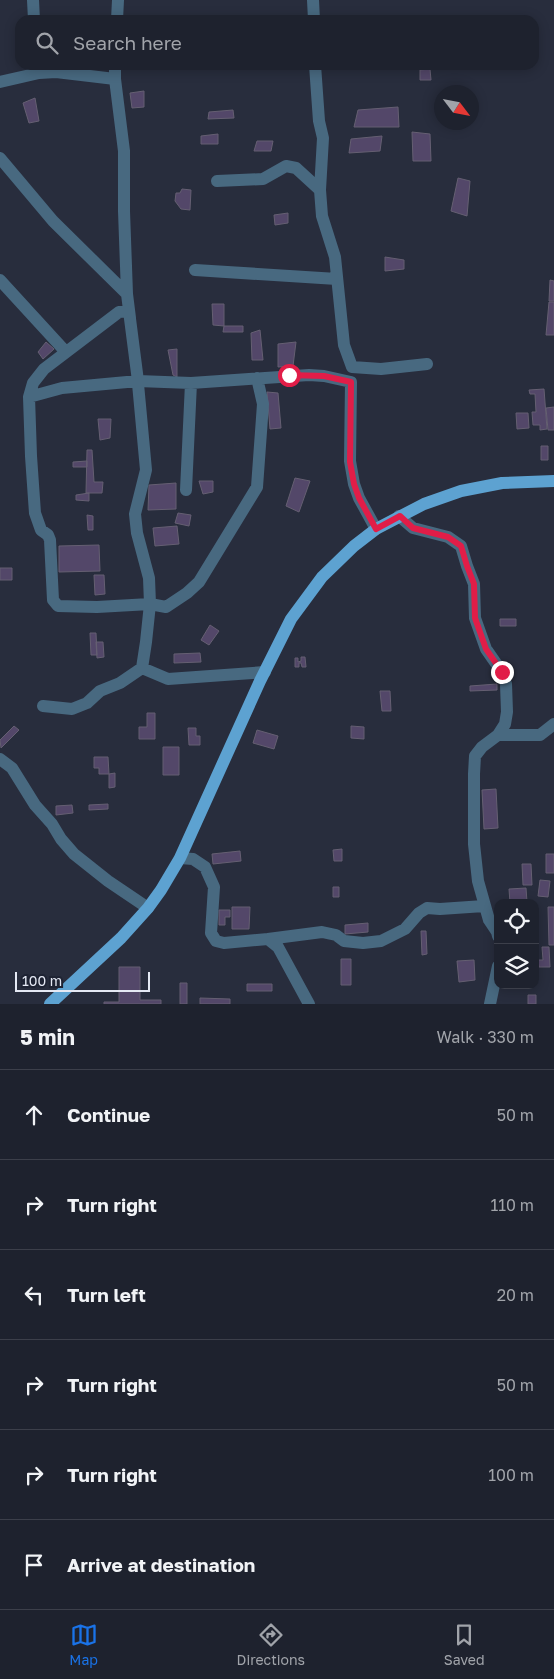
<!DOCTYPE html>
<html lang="en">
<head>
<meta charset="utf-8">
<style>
	body { margin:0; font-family:"Golos Text",sans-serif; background:#2b2f3a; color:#f1f3f6 }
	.controls { position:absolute; right:15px; bottom:15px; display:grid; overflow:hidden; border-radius:10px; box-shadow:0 2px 12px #0003 }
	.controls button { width:45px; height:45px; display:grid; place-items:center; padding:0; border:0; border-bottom:1px solid #3c3f4a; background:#1e222e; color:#f1f3f6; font:25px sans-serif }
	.compass { position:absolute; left:434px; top:85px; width:45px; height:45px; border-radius:50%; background:#1e222e; box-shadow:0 2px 12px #0003; rotate:122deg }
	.scale { position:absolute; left:15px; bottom:12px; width:135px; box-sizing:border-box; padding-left:5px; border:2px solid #e5e9f4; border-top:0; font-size:14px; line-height:18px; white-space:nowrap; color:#e5e9f4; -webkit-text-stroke:4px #1e2333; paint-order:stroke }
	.stop { position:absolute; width:15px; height:15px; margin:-11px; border:4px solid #e11d48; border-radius:50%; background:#fff }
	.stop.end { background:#e11d48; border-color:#fff; box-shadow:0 1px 5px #0008 }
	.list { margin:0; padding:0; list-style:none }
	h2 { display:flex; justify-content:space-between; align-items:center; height:65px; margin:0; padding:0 20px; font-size:21px }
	h2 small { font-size:16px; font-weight:400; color:#a1a4aa }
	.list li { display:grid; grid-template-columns:32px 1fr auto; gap:15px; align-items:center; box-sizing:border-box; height:90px; padding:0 20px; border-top:1px solid #3c3f4a }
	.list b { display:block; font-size:19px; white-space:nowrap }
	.list em { font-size:16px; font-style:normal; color:#a1a4aa }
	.icon { flex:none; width:28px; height:28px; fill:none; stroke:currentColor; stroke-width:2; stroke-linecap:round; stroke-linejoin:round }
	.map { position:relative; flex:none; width:554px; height:1004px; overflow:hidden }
	.search { position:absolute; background:#1e222e; box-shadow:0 2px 12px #0003; left:15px; right:15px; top:15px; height:55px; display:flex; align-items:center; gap:12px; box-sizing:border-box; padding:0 18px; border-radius:15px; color:#a1a4aa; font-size:19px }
	.sheet { height:605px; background:#1e222e }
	nav { display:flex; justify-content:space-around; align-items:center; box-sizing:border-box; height:70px; border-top:1px solid #3c3f4a; background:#1e222e; font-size:14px; color:#a1a4aa }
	nav a { display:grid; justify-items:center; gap:2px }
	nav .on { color:#1a73e8 }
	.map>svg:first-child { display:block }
</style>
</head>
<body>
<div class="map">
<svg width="554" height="1004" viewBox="0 0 554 1004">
	<rect width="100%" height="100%" fill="#282d3d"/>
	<path fill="#534769" stroke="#655f72" d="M430,69L431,80H420V70Z
		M144,91V107L132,108L130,93Z
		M35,98L39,121L29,123L23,103Z
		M398,107L399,127H354L358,110Z
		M233,110L234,118L208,119L209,112Z
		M412,132L430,134L431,161H413Z
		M218,134V144H201V136Z
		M382,136L380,151L349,153L351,139Z
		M257,141H273L271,151H254Z
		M458,178L470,181L467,216L451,211Z
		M182,189L191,190L190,210L181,209L175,201L176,193H180Z
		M288,213V223L275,225L274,215Z
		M385,257L404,260V269L385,271Z
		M550,280L554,281V301H549Z
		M549,302H554V335H546Z
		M212,304H224V326L213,325Z
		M224,326H243V332H223Z
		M260,330L263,360H252L251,333Z
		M46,342L54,349L43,359L38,352Z
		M296,342L293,366L278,367V344Z
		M177,349V377L173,375L168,350Z
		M544,389L547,429L540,430V425H533L532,412H536L535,394H530L529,390Z
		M267,392L278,393L281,428L270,429Z
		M554,407V430H548L546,408Z
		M516,413H528L529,428L517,429Z
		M98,419H111L110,438L100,440Z
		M541,446H548V460H541Z
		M87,450H92L94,482H103L102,493H86Z
		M87,461V467H73V462Z
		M295,478L310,481L299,512L286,506Z
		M199,481H213V492L203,494Z
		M176,483V509L148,510L149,485Z
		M89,493V501L76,500V495Z
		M178,513L191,515L189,526L175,523Z
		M87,515L93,516V530H88Z
		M177,526L179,544L155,546L153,528Z
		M99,545L100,571L59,572V546Z
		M0,568H12V580H0Z
		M94,575H104L105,594L95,595Z
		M500,619H516V626H500Z
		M210,625L219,631L209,645L201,640Z
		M90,633H96L97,655H91Z
		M96,642H103L104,657L97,658Z
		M200,653L201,662L174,663V654Z
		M301,657H305L306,667H302L301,663H299V667H295V658H298V662L301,661Z
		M497,684V690L470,691V686Z
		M380,691H390L391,711H382Z
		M147,713H155V739H139V727H147Z
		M14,726L19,730L1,748L0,740Z
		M351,726L364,727V739L351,738Z
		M188,728H196V736H200V745H189Z
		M257,730L278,736L274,749L253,743Z
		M163,747H179V775H163Z
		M94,757H108L109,774H99V768H94Z
		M115,773V787L109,788V774Z
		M496,789L498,828L484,829L482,790Z
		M108,804V809L89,810V805Z
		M72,805L73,813L56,815V806Z
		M342,849V861H334L333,850Z
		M240,851L241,861L213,864L212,854Z
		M546,854H554V873H546Z
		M522,864H531L532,885H523Z
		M540,880L550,881L548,897L538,896Z
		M333,887H339V897H333Z
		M526,888L527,902L510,903L509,889Z
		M232,907H250L249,929H232Z
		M548,907H554V945H549Z
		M219,910H230V917H225V925H219Z
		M368,923V932L345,934V925Z
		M421,931H426L427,954L422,955Z
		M542,947H549L550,967H539L538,960H543Z
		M341,959H351V985H341Z
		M474,960L475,980L459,982L457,961Z
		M119,967H140V1000H161V1004H104V1002H119Z
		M180,983H187V1004H180Z
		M247,984H272V991H247Z
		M528,995H536V1004H528Z
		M200,998L230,999V1004H200Z"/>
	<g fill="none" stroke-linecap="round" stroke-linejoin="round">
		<path stroke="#486980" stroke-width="12" d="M33,0L34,20
			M313,0L314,20
			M117,20L118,0
			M315,65L319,121L323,138L320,190L322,216L335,257L344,345L352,367L381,369L427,364
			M115,79V65
			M0,82L39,73L56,72L115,79L124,151V211L127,294
			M0,158L53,221L127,294L130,318
			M217,181L263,179L286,166L296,168L320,190
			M195,270L337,279
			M0,280L65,351
			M138,381L129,311L119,312L44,369L33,383L29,397L31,456L35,513L41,530L48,535L50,540L53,600L58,606L97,607L150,604L166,607L187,593L199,582L257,487L263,404L257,378
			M29,397L62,388L138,381L191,383L309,375L324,376L351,382L350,461L354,484L359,498L376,529
			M186,490L191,383
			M399,516L413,528L448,537L461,546L467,566L474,584L475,618L486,649L502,672L506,684L507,712L505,724L498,735L482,747L475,756L474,774V844L478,881L489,920L497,932L498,936
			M142,668L168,679L265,672
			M43,706L72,709L87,703L100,691L120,683L142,668L146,642L150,604L149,578L137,533L135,514L146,470L137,373
			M498,735H540L554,724
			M0,759L12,768L35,805L52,824L61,839L74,854L108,881L148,908
			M180,858L193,859L205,867L214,887L211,933L216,941L224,943L268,939L278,947L309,1004
			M268,939L322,932L336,935L344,941L363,943L381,941L405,929L419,913L427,908L440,909L484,906
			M490,1004L498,966"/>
		<path stroke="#5da2d1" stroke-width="12" d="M50,1004L121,938L148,908L161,890L180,858L260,681L291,619L322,577L354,546L376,529L424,504L461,491L502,483L554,481"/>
	</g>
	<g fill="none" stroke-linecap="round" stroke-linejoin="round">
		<path stroke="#e11d48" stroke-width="6" d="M289,375L324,376L351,382L350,462L354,484L359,498L376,529L400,516L413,528L448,537L461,546L467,566L474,584L475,618L486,649L502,672"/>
	</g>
</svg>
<div class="controls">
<button><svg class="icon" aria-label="locate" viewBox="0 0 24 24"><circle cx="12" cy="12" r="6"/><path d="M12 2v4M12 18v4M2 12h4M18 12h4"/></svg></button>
<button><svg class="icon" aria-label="layers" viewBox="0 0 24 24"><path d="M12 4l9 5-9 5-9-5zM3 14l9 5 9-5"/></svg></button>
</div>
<svg class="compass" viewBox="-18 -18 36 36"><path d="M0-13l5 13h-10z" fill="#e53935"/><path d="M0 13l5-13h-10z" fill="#a1a4aa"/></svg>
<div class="scale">100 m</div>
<div class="stop" style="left:289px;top:375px"></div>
<div class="stop end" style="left:502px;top:672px"></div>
<div class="search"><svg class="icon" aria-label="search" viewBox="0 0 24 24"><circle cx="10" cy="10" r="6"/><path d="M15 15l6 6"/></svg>Search here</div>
</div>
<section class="sheet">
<h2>5 min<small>Walk · 330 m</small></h2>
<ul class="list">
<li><svg class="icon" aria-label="ahead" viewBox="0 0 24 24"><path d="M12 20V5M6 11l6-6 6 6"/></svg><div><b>Continue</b></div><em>50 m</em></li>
<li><svg class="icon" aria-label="right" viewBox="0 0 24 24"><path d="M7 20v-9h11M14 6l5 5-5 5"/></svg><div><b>Turn right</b></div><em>110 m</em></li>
<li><svg class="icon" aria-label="left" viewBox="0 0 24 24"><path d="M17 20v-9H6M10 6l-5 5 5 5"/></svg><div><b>Turn left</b></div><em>20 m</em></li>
<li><svg class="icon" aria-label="right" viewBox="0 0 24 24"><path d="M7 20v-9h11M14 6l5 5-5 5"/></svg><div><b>Turn right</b></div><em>50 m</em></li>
<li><svg class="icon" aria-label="right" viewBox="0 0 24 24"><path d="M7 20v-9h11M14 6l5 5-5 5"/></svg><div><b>Turn right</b></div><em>100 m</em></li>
<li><svg class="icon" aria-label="arrive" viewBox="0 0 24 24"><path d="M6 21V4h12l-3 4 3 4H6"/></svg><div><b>Arrive at destination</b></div></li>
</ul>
</section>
<nav>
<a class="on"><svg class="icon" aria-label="map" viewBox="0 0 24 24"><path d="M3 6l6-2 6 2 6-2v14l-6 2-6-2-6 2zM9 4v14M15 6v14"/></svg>Map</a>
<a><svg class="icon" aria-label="directions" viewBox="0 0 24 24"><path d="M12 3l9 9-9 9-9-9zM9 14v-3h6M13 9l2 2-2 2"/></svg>Directions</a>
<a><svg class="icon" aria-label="saved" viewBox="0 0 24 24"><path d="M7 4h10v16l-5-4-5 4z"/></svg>Saved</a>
</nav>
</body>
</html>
